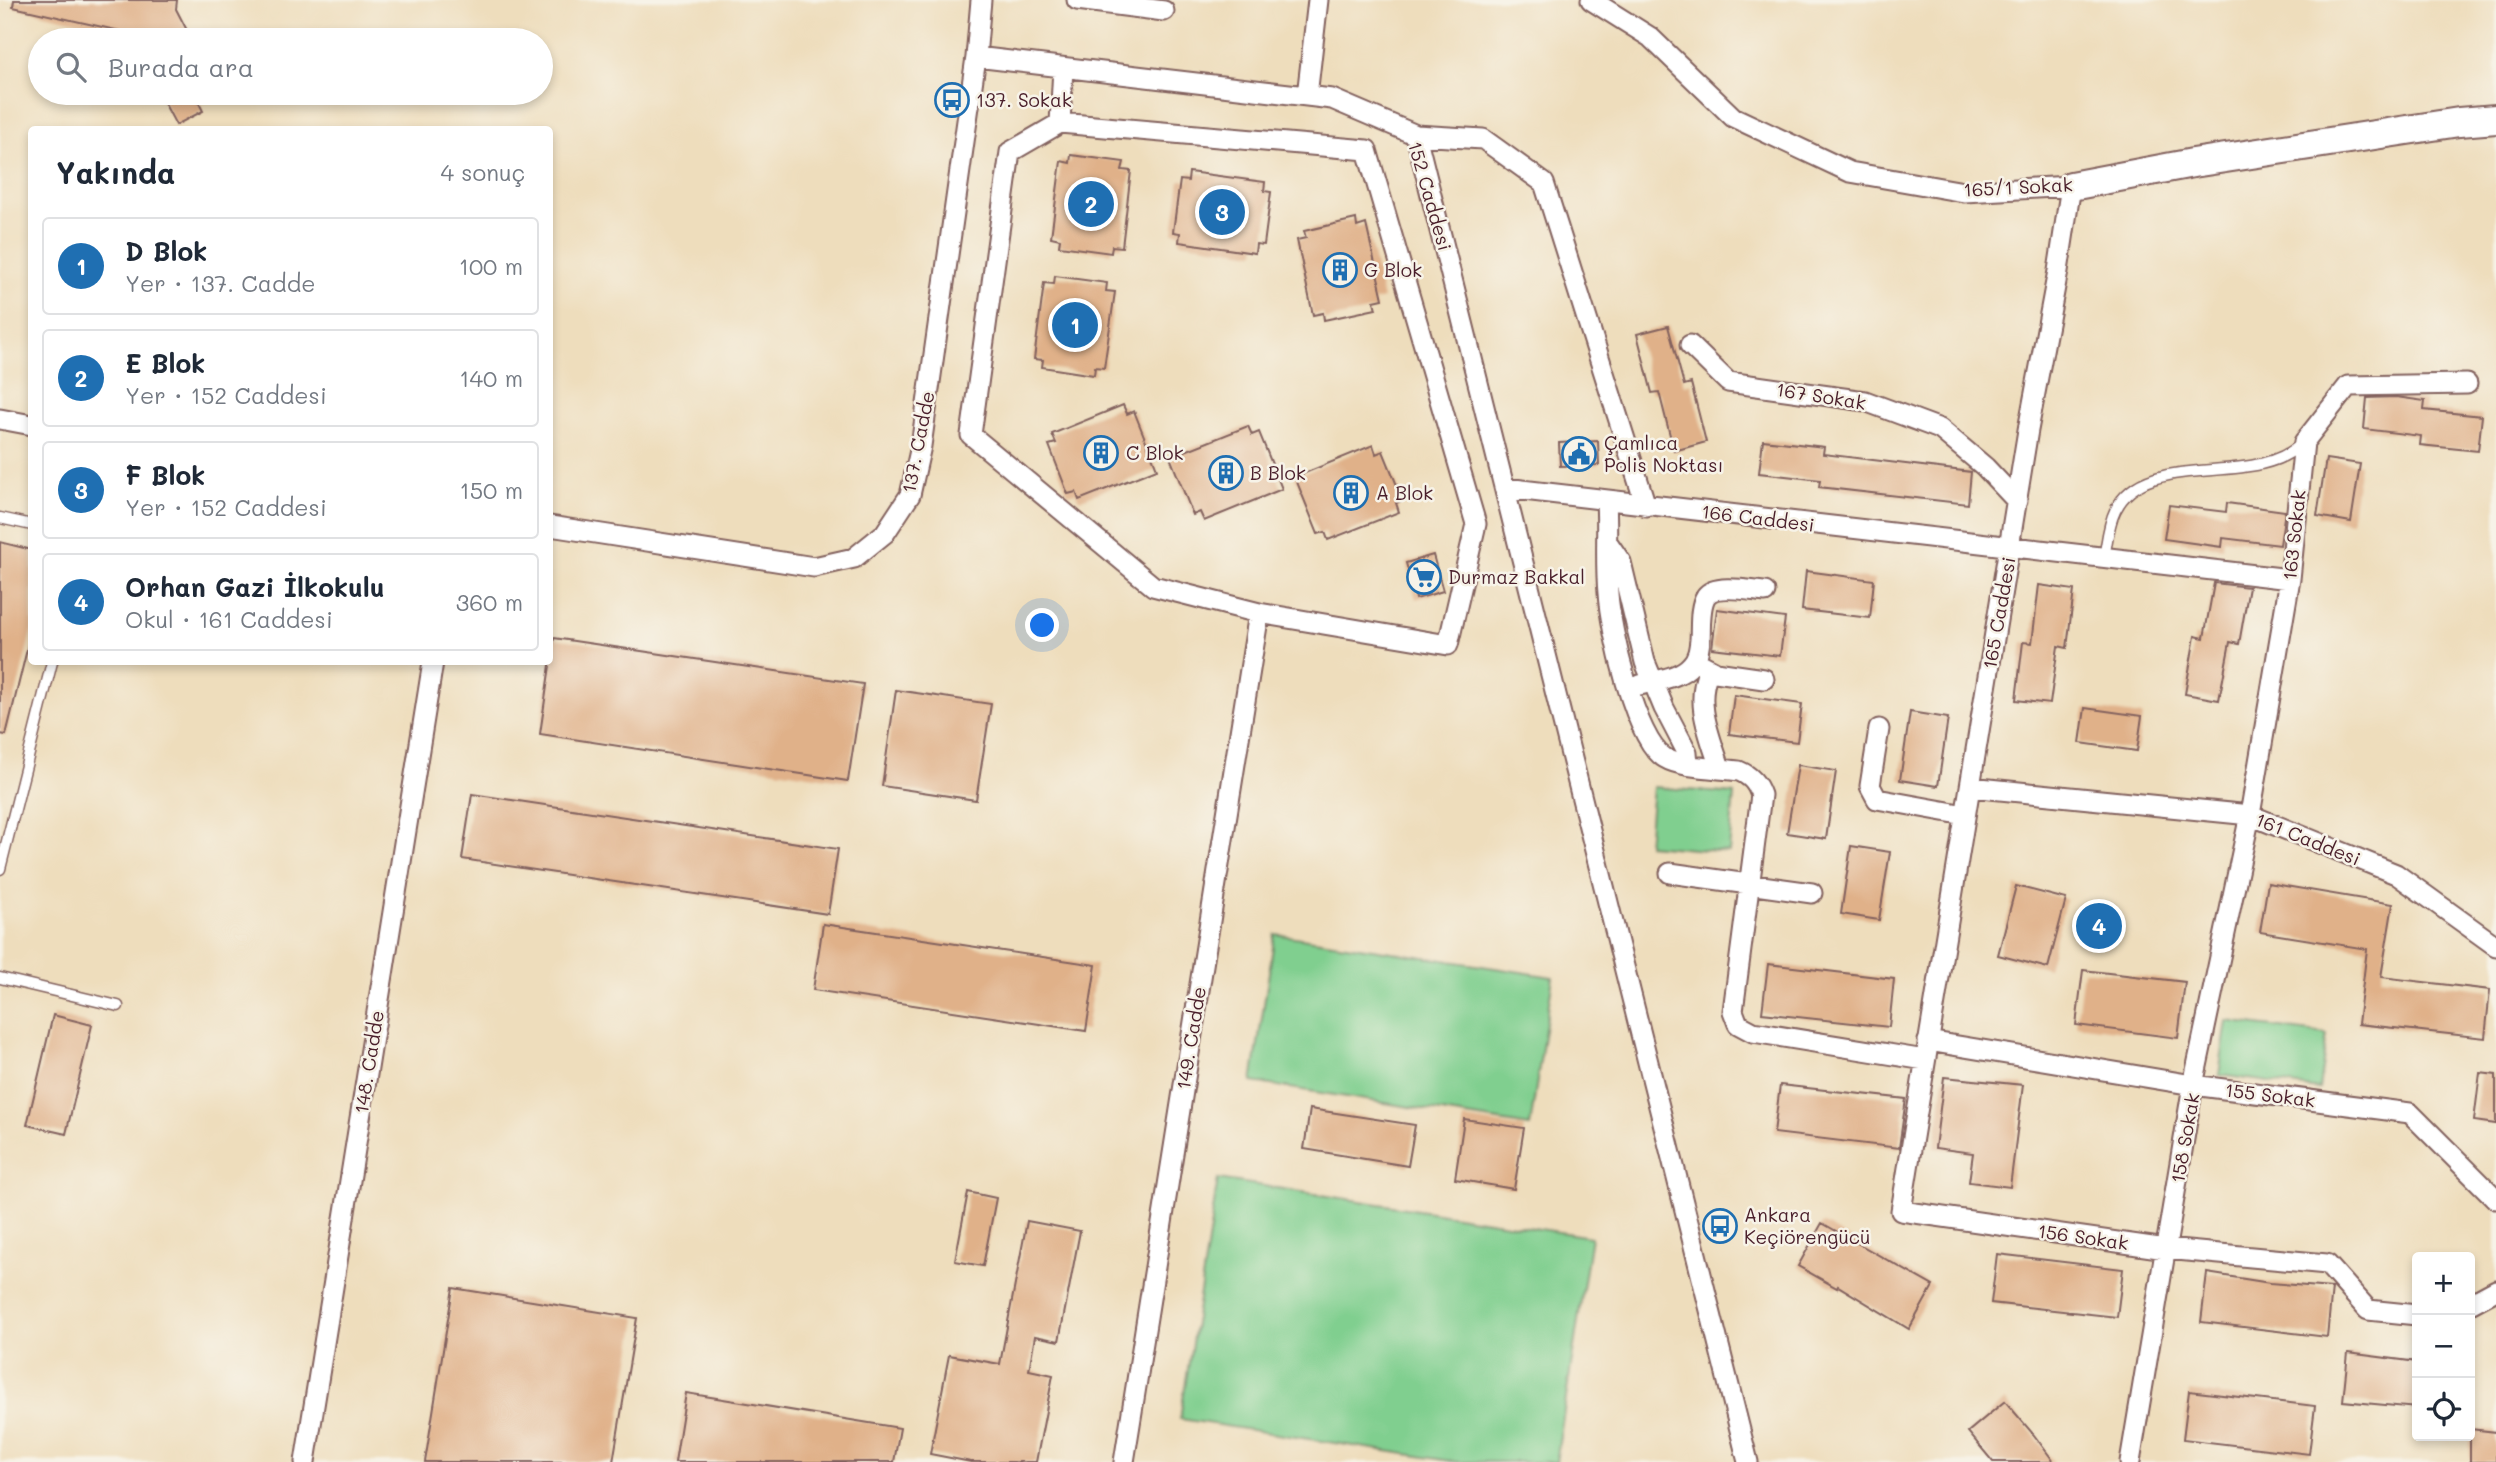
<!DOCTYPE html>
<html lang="tr">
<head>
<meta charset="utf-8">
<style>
	body { margin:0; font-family:Mali,sans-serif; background:#f6f6f7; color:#1f2937 }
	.controls { position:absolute; right:21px; bottom:21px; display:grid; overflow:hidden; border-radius:7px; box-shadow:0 4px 10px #0003 }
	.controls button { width:63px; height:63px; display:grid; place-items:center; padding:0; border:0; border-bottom:2px solid #e0e1e3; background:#fff; color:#1f2937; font:35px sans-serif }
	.you { position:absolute; left:1043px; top:626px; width:24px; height:24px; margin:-18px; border:5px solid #fff; border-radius:50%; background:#1a73e8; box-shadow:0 0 0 10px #1a73e833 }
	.badge { display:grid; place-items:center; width:46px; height:46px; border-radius:50%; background:#1f6fb2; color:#fff; font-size:23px; font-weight:700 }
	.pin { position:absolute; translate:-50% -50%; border:4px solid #fff; box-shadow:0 2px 7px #0006 }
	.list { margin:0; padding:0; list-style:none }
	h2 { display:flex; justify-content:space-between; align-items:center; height:91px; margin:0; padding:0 28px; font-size:30px }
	h2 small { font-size:23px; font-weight:400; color:#747a83 }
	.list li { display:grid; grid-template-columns:46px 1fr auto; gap:21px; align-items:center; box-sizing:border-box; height:98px; margin:0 14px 14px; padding:0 14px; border:2px solid #e0e1e3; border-radius:7px }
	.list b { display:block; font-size:26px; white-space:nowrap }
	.list p { margin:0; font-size:23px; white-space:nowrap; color:#747a83 }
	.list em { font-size:23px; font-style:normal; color:#747a83 }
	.icon { flex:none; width:38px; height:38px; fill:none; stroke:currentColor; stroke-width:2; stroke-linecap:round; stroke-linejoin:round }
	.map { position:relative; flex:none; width:2496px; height:1462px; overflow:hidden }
	.search { position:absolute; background:#fff; box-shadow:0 4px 10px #0003; left:28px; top:28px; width:525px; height:77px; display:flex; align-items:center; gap:18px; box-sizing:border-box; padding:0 24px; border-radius:38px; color:#747a83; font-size:26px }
	.panel { position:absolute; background:#fff; box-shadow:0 4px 10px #0003; left:28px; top:126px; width:525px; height:539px; border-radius:7px }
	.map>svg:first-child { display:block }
</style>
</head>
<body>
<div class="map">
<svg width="2496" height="1462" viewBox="0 0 2496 1462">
	<rect width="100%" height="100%" fill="#f7f3e8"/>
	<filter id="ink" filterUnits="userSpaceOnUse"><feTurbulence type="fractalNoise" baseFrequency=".0143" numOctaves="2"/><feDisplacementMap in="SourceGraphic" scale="14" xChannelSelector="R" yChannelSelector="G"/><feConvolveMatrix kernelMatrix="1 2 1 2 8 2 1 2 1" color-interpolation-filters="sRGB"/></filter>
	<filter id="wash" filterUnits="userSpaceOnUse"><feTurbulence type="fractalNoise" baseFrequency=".00686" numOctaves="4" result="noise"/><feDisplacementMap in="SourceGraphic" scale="28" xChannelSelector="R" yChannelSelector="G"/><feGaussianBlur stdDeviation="1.57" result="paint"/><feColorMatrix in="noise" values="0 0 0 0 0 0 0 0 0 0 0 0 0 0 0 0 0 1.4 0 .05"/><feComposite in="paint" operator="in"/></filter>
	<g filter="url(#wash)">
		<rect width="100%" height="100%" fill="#eeddbc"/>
		<path fill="#80cf8f" stroke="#65775d" stroke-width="2" d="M1653,787L1734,794L1729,852L1648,845Z
			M1275,934L1553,977L1530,1126L1252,1082Z
			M2227,1021L2327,1034L2319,1089L2219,1075Z
			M1218,1179L1591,1237L1556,1462H1457L1180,1419Z"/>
		<g id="blocks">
			<path fill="#e0b189" d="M14,0H177L176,9L192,40H145L143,36L13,7Z
				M159,93H194L203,111L176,125Z
				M1071,155L1124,162L1122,170L1131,171L1122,247L1112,246L1111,253L1059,246L1060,239L1051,237L1061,161L1070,163Z
				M1189,172L1265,182L1264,191L1271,192L1264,245L1256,244L1255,253L1179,242L1180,233L1173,232L1180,180L1188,181Z
				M1356,219L1357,227L1366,224L1383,299L1374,301L1376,309L1324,320L1323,313L1313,315L1297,240L1306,238L1304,231Z
				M1055,276L1107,283L1106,291L1115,292L1104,368L1095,367L1094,375L1042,367L1043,360L1034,359L1044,283L1054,284Z
				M1668,326L1684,385L1691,383L1706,442L1674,451L1659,392L1652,393L1637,334Z
				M2396,397L2425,401L2424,410L2482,416L2478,451L2420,445L2421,436L2364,429L2367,398Z
				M1123,405L1127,414L1134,411L1157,469L1079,500L1076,492L1068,494L1049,445L1056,443L1052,434Z
				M1248,426L1252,435L1259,432L1282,489L1204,521L1200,512L1193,515L1170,457Z
				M1763,440L1824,447L1823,454L1971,472L1968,504L1819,487L1820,480L1759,473Z
				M1598,441L1599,465L1560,466L1559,443Z
				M1373,445L1376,454L1383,451L1403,500L1396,503L1399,512L1328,540L1325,532L1318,534L1295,477Z
				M2326,459L2360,464L2351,522L2317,516Z
				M2227,503L2285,511L2280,545L2223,538L2222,547L2164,539L2169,505L2226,512Z
				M0,542L32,550V629L6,735L0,734Z
				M1433,555L1443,591L1416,599L1406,563Z
				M1806,571L1874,580L1870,618L1802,610Z
				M2214,583L2249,587L2239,644L2230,642L2219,700L2185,694L2195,636L2204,638Z
				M2039,585L2074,590L2067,648L2058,646L2050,704L2016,700L2023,642L2032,643Z
				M1717,609L1785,618L1780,656L1712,648Z
				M554,638L863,684L848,781L540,734Z
				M896,690L991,704L976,800L882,786Z
				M1734,695L1802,704L1797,742L1729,734Z
				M2085,708L2142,716L2137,751L2080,743Z
				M1910,712L1948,718L1938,786L1900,780Z
				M1798,765L1836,771L1826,839L1787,833Z
				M472,794L838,849L828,914L462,859Z
				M1851,846L1890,852L1879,920L1841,914Z
				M2268,883L2393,904L2381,977L2490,990L2485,1038L2358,1024L2367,949L2260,932Z
				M2016,886L2066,899L2048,968L1998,955Z
				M823,924L1096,965L1086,1031L813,990Z
				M1768,964L1894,979L1889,1027L1762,1013Z
				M2083,970L2185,982L2178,1038L2076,1025Z
				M53,1015L92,1025L66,1134L27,1125Z
				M2480,1073L2496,1075V1124L2474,1121Z
				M1944,1077L2023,1085L2010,1187L1969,1182L1973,1153L1935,1148Z
				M1780,1085L1906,1099L1899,1148L1774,1133Z
				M1310,1109L1415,1125L1408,1166L1304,1149Z
				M1464,1119L1524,1128L1514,1189L1455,1179Z
				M968,1192L996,1198L983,1266L955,1261Z
				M1027,1221L1080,1231L1059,1341L1035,1336L1029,1370L1053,1375L1036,1462H971L930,1454L949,1355L1000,1364Z
				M1822,1223L1933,1286L1909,1329L1838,1286L1837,1288L1798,1266Z
				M1997,1254L2123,1269L2117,1317L1991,1303Z
				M2207,1273L2270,1283L2332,1288L2327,1337L2201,1322Z
				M453,1288L637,1318L613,1462H425Z
				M2348,1353L2417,1362V1408L2343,1401Z
				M2189,1391L2315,1406L2309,1454L2183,1439Z
				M686,1393L900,1428L894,1462H675Z
				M2005,1401L2034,1435L2054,1462H1993L1968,1432Z
				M2470,1429L2496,1432V1462H2470Z"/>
		</g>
	</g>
	<g filter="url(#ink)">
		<use href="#blocks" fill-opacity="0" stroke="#83625e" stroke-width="2"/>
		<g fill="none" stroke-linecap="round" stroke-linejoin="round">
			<g stroke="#83625e" stroke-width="13">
				<path id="lane" d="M0,518L32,525
					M2104,558C2107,543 2108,525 2115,511C2145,447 2254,490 2301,444
					M0,869L52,662
					M0,978L118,1006"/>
			</g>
			<g stroke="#83625e" stroke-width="23">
				<path id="street" d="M1077,0L1164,11
					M1591,0L1650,37L1733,117L1850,172L1964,192L2071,186L2058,271L2028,430L1901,1211L2166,1249L2327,1264L2368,1310L2417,1315
					M976,57L1332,99L1416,135L1748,1462
					M1307,96L1318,0
					M1060,123L1367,150L1476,524L1448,645L1259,613L1153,586L971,435L1010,152Z
					M1060,123L1063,68
					M1416,135L1483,139L1544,183L1646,506
					M1690,345L1728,382L1865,401L1940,429L1985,467L2017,501
					M0,419L32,425
					M1505,488L2290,579
					M1606,501C1608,532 1605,562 1608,593C1610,628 1635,741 1665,758C1681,768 1719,768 1739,771C1751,776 1757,783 1761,795L1733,1011L1738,1024L1753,1032L1925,1060
					M550,526L814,567L854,558L885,533L910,495L921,446L976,57L981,0
					M1608,543L1621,562L1645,662L1664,708L1687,752L1688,764
					M1699,663L1716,672L1764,679
					M1709,670C1694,702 1710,736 1720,768
					M1640,685C1656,680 1680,678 1691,665C1698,658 1699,649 1700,640C1701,627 1699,607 1706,596C1715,583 1752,591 1765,592
					M1879,729L1870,786L1877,799L1965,815
					M1970,787L2250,815L2396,874L2496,946
					M1670,873L1812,893
					M1928,1041L2193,1085L2410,1113L2496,1199
					M2470,1304L2496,1290
					M305,1462L433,662
					M1124,1462L1259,613
					M2130,1462L2193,1085L2250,815L2290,579L2304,442L2348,386L2467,384"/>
			</g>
			<g stroke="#83625e" stroke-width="32">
				<path id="secondary" d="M2071,186L2193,163L2459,122L2496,119"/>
			</g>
			<use href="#lane" stroke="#fff" stroke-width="10"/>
			<use href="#street" stroke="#fff" stroke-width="19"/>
			<use href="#secondary" stroke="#fff" stroke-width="28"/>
		</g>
	</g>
	<defs>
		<g id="bus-ring" transform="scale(1.75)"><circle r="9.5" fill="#f7f3e8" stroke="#1f6fb2" stroke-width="1.5"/><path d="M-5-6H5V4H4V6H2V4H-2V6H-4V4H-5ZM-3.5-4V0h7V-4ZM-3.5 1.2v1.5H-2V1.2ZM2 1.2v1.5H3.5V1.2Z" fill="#1f6fb2"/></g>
		<g id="building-ring" transform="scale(1.75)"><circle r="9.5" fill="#f7f3e8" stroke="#1f6fb2" stroke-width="1.5"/><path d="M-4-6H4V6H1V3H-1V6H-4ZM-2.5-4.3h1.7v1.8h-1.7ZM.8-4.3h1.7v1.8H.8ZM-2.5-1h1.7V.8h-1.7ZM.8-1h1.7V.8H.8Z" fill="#1f6fb2"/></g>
		<g id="civic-ring" transform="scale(1.75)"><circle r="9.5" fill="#f7f3e8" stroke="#1f6fb2" stroke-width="1.5"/><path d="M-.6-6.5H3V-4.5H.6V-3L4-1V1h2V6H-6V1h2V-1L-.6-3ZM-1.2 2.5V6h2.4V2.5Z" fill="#1f6fb2"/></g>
		<g id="supermarket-ring" transform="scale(1.75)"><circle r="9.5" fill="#f7f3e8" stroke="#1f6fb2" stroke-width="1.5"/><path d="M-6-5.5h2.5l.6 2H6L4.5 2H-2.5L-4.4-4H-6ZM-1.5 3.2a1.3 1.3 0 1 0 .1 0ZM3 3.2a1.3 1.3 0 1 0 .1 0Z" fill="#1f6fb2"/></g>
	</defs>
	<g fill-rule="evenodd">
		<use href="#bus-ring" x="952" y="100"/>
		<use href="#building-ring" x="1340" y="270"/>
		<use href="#building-ring" x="1101" y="453"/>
		<use href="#civic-ring" x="1579" y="454"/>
		<use href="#building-ring" x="1226" y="473"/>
		<use href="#building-ring" x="1351" y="493"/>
		<use href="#supermarket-ring" x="1424" y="577"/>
		<use href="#bus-ring" x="1720" y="1226"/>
	</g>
	<g text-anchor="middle" stroke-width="5" stroke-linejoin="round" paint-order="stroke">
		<g font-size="19" fill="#4a1f2b" stroke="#f7f3e8" text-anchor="start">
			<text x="976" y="107">137. Sokak</text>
			<text x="1364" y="277">G Blok</text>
			<text x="1604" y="450">Çamlıca<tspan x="1604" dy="22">Polis Noktası</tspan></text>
			<text x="1126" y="460">C Blok</text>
			<text x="1250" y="480">B Blok</text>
			<text x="1376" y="500">A Blok</text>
			<text x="1448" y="584">Durmaz Bakkal</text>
			<text x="1744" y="1222">Ankara<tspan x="1744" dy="22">Keçiörengücü</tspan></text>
		</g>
		<g font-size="19" fill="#4a1f2b" stroke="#f7f3e8">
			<text transform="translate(2018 187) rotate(-3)" y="7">165/1 Sokak</text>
			<text transform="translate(1430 196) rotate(74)" y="7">152 Caddesi</text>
			<text transform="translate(1821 396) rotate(9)" y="7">167 Sokak</text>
			<text transform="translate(918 442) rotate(-79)" y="7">137. Cadde</text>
			<text transform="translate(1758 518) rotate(7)" y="7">166 Caddesi</text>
			<text transform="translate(2294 535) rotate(-84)" y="7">163 Sokak</text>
			<text transform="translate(1999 613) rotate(-80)" y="7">165 Caddesi</text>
			<text transform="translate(2308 839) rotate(22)" y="7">161 Caddesi</text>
			<text transform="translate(1191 1038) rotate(-81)" y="7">149. Cadde</text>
			<text transform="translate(369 1062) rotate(-81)" y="7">148. Cadde</text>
			<text transform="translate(2270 1095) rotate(7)" y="7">155 Sokak</text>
			<text transform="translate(2185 1138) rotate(-80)" y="7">158 Sokak</text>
			<text transform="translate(2083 1237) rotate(8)" y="7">156 Sokak</text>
		</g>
	</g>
</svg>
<div class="controls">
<button>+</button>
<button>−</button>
<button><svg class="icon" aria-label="locate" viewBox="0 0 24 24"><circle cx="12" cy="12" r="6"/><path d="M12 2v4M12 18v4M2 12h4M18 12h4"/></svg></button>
</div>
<div class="you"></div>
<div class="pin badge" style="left:1075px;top:325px">1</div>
<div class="pin badge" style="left:1091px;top:204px">2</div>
<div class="pin badge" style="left:1222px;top:212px">3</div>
<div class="pin badge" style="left:2099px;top:926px">4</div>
<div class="search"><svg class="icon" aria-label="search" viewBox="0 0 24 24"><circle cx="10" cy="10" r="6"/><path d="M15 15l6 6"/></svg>Burada ara</div>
<section class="panel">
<h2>Yakında<small>4 sonuç</small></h2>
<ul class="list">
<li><span class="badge">1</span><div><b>D Blok</b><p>Yer · 137. Cadde</p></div><em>100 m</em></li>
<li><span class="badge">2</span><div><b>E Blok</b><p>Yer · 152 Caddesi</p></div><em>140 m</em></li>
<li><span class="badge">3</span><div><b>F Blok</b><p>Yer · 152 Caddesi</p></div><em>150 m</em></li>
<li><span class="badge">4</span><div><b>Orhan Gazi İlkokulu</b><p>Okul · 161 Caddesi</p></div><em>360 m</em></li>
</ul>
</section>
</div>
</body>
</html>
